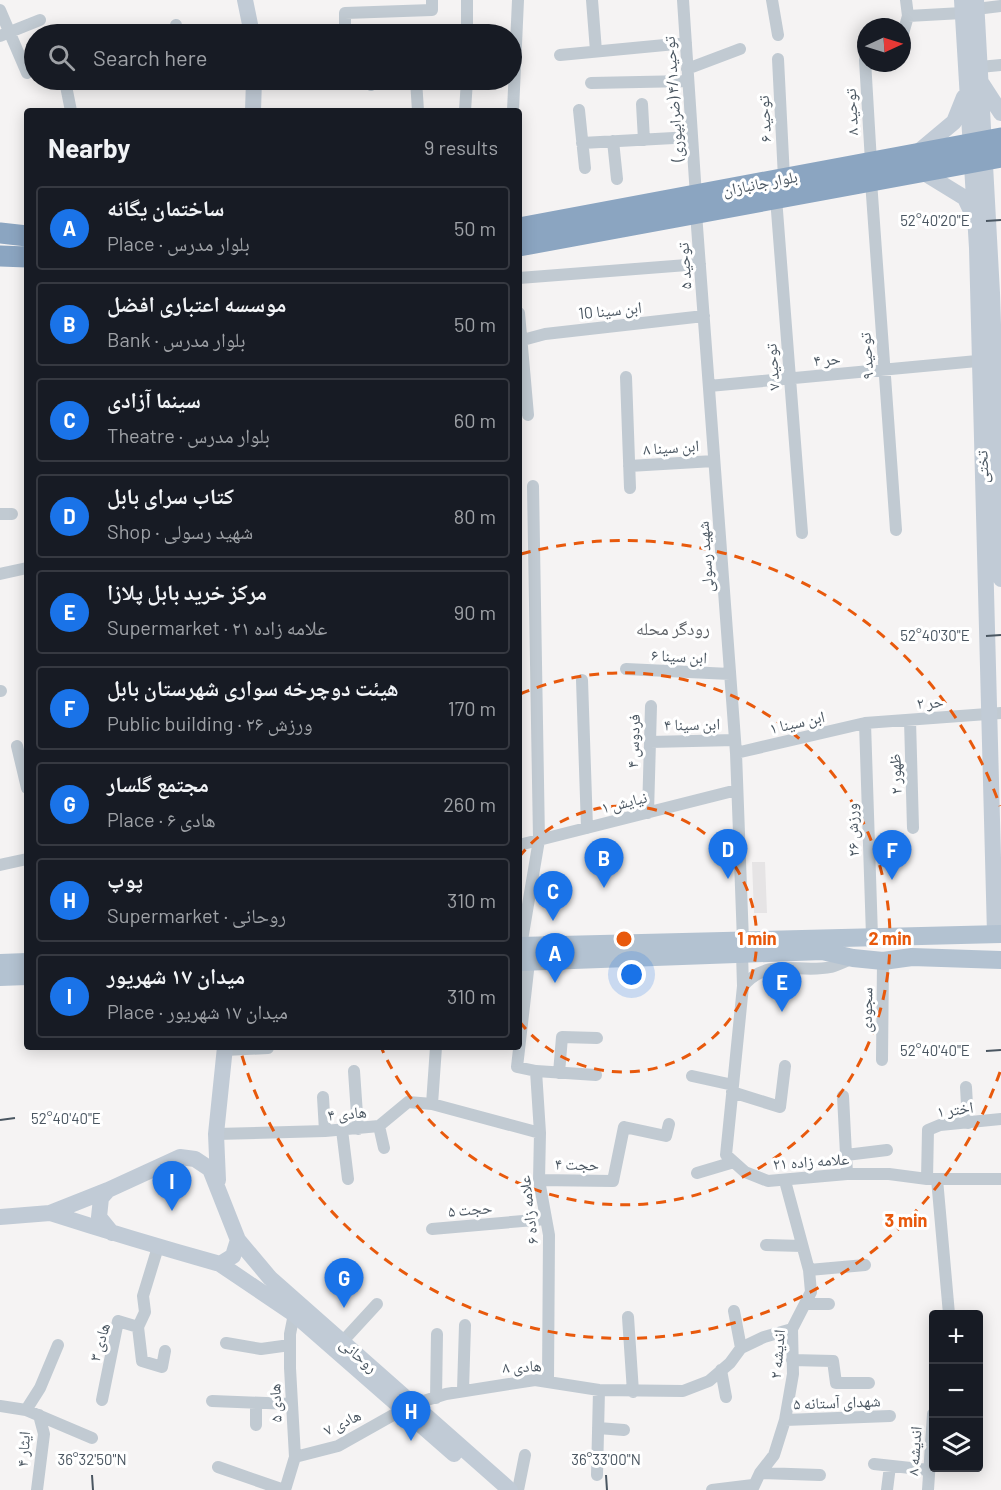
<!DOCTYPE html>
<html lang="en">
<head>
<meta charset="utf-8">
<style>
	body { margin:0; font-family:Barlow,"Noto Naskh Arabic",sans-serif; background:#20242c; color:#f1f3f6 }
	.controls { position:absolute; right:18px; bottom:18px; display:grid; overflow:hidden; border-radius:6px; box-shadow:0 3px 15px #0003 }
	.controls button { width:54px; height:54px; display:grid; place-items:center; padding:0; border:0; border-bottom:2px solid #363941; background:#171b24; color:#f1f3f6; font:30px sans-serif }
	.compass { position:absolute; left:857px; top:18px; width:54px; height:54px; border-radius:50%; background:#171b24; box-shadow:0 3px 15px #0003; rotate:86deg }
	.you { position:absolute; left:632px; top:975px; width:21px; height:21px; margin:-15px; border:4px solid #fff; border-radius:50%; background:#1a73e8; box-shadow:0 0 0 9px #1a73e833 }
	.badge { display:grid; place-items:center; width:39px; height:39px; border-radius:50%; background:#1a73e8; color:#fff; font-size:20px; font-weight:700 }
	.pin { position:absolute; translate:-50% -50px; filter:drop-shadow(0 2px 3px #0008) }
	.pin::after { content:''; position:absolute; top:32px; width:21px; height:18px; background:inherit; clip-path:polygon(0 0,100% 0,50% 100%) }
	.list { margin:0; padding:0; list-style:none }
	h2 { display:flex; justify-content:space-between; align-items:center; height:78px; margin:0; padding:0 24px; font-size:26px }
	h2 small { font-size:20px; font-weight:400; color:#9ea1a6 }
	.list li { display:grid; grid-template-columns:39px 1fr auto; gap:18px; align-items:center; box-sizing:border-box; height:84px; margin:0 12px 12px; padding:0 12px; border:2px solid #363941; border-radius:6px }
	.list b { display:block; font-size:22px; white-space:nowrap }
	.list p { margin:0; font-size:20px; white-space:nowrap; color:#9ea1a6 }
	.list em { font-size:20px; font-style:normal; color:#9ea1a6 }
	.icon { flex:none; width:33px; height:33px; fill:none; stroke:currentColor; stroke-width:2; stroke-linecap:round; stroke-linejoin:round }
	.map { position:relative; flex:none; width:1001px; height:1490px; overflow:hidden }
	.search { position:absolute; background:#171b24; box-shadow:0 3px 15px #0003; left:24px; top:24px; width:498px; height:66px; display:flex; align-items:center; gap:15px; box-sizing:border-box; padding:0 21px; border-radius:33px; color:#9ea1a6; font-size:22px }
	.panel { position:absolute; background:#171b24; box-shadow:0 3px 15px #0003; left:24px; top:108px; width:498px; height:942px; border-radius:6px }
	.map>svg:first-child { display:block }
</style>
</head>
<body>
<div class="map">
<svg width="1001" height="1490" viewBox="0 0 1001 1490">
	<rect width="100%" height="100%" fill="#f5f3f3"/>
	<path fill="#e6e4e5" d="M752,862H765L767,913H754Z"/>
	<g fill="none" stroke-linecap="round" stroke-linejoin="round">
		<path stroke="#c1cad2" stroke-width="12" d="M467,0V34
			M592,0L596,51
			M683,0L696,196
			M772,0L778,35
			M976,9L1001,6
			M0,10L27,73
			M908,16L962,13
			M176,25L177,34
			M345,34V13L432,10V0
			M0,36L40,20
			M902,37L908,16L906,0
			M560,55L686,43
			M778,59L784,178
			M865,60L871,162
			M980,67L1001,65
			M687,69L740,49
			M370,80L371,85
			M416,80L418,111
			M591,83L688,81
			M66,86L71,111
			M642,104L644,140
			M579,110L585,168
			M465,111L467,80
			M513,111L518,0
			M613,141L617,179
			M582,143L692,137
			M871,181L896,530
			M776,198L802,533
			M696,213L736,753L743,941
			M519,278L700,264
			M519,313L528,415
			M519,341L545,334L704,316
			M626,377L630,488
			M709,386L988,360
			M629,466L714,461
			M0,514H12
			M0,574L27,568
			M626,669L730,674
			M582,680L587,828
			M0,691H1
			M910,720L913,828
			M865,723L872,936
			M650,742L735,740
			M17,746L27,788
			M736,753L865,723L1001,713
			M648,813L651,706
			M519,845L737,790
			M0,865L27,859
			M521,946L539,840L533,486
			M742,953L743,986L726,1155L745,1172L768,1181L847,1174H889L927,1179H1001
			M529,962L517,1067L536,1071L596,1075
			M743,986C769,956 798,974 831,967C838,965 846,961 853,958
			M225,1050L268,1048
			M882,1060L883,961
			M354,1071L358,1129
			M536,1071L540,1133L539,1180L549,1235L548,1381
			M559,1073L562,1037L597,1038
			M692,1076L733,1085
			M966,1087L968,1123
			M732,1092L780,1107L785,1066
			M843,1096L847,1174
			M323,1097L325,1131
			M432,1104L436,1047
			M379,1126L384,1148
			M342,1130L348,1179
			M216,1134L325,1131L379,1126L408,1102L432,1104L540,1133
			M846,1155L887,1150
			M697,1173L734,1162
			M927,1179L928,1130L940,1125L1001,1119
			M937,1179L949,1314
			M539,1180L613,1181L624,1127L666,1136L669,1124
			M432,1229L546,1219
			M766,1245L802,1246
			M809,1270L865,1265
			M805,1304H829
			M734,1311L741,1348
			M628,1317L633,1392
			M138,1327L142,1361L162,1367L165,1351
			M343,1341L377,1304
			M226,1343L261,1349L290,1345
			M792,1360L833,1361L836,1383H869
			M721,1370L726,1397
			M463,1390L465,1325
			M436,1398L437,1334
			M102,1400L118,1321L138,1327L145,1312L143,1296L158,1247
			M212,1401L291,1404
			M256,1403V1425
			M414,1404L446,1394L535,1380L599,1390L683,1391L709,1381L730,1363L741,1348L764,1337L792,1329
			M0,1406L26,1410L92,1438
			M26,1410L40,1388L58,1345
			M785,1420L890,1416
			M598,1428L624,1430
			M295,1457L338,1446L402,1410
			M874,1464L929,1470
			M218,1467L284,1490
			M760,1473L820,1475
			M597,1475L599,1390
			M37,1490L44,1434L39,1415
			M285,1490L295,1457L290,1368V1334L294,1314
			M518,1490L525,1455
			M712,1490L753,1485
			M752,1490L760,1473L774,1455L785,1420L793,1374L792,1329L811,1292L809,1270L785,1181
			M887,1490L890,1466
			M928,1490L933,1414"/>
		<path stroke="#c1cbd6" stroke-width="16" d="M245,0L252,34
			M962,0L977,248L995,934
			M976,0L992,293L1001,579
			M982,84L1001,113
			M253,111L254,80
			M917,153L954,122L964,97
			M921,171L965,198L972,213
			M218,1180L216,1134L225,1047
			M50,1213C106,1231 163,1248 220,1264L233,1256L238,1240L210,1169L195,1159L180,1157L108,1190L101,1198L99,1217L112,1233
			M0,1217L50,1213L108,1190
			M238,1240L270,1278L510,1490
			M220,1264L294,1314L454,1454"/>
		<path stroke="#b3c2d1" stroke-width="18" d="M519,946L1001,934
			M519,962L822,951L853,958L883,961L912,957L1001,960
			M0,963L27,962
			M0,977L27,976"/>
		<path stroke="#8ba5c1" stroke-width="21" d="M519,228L1001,138
			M0,233L27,236
			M519,246L1001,157
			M0,256L27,257"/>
	</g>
	<path fill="none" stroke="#4a5661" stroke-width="2" d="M986,221L1001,220M986,636L1001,635M986,1051L1001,1050M0,1120L15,1118M92,1475L93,1490M606,1475L607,1490"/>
	<g fill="none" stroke="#e8590c" stroke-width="3" stroke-dasharray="10 8">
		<path d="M519 857A133 133 0 1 1 519 1021"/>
		<path d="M520 694A266 266 0 1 1 381 1047"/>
		<path d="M1000 1072A399 399 0 0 1 240 1049M521 554A399 399 0 0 1 1000 806"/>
	</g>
	<g text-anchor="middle" stroke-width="6" stroke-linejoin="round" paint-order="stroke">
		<g font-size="16" fill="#4a5661" stroke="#fff">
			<text transform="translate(673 99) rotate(-94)" y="6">توحید۴/۱ (ضرابپوری)</text>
			<text transform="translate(851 112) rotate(-93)" y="6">توحید ۸</text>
			<text transform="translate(764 119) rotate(-93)" y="6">توحید ۶</text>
			<text transform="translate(760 183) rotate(-11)" y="6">بلوار جانبازان</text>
			<text transform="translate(684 266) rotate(-94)" y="6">توحید ۵</text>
			<text transform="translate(610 310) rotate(-6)" y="6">ابن سینا 10</text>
			<text transform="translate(866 356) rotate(-94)" y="6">توحید ۹</text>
			<text transform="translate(827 359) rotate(-5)" y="6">حر ۴</text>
			<text transform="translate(772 367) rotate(-94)" y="6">توحید ۷</text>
			<text transform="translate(671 447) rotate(-4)" y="6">ابن سینا ۸</text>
			<text transform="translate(982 467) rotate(-92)" y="6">تختی</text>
			<text transform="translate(705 557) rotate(-94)" y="6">شهید رسولی</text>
			<text transform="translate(679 656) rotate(3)" y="6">ابن سینا ۶</text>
			<text transform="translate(930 702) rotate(-4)" y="6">حر ۲</text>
			<text transform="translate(797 722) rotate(-13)" y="6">ابن سینا ۱</text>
			<text transform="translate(692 724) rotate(-1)" y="6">ابن سینا ۴</text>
			<text transform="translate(633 741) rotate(-88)" y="6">فردوس ۴</text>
			<text transform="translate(895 774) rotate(-92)" y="6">ظهور ۲</text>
			<text transform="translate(624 802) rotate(-14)" y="6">نیایش ۱</text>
			<text transform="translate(852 830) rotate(-92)" y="6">ورزش ۲۶</text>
			<text transform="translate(866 1010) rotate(-89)" y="6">سجودی</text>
			<text transform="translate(955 1109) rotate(-8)" y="6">اختر ۱</text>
			<text transform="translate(347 1113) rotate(-5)" y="6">هادی ۴</text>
			<text transform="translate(811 1161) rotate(-4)" y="6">علامه زاده ۲۱</text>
			<text transform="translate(577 1164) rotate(1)" y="6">حجت ۴</text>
			<text transform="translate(470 1209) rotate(-5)" y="6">حجت ۵</text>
			<text transform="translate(528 1210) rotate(-97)" y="6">علامه زاده ۶</text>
			<text transform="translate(99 1342) rotate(-74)" y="6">هادی ۳</text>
			<text transform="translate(777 1354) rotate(-85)" y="6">اندیشه ۲</text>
			<text transform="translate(359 1355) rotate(41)" y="6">روحانی</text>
			<text transform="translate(522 1366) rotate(-3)" y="6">هادی ۸</text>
			<text transform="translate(837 1402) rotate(-2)" y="6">شهدای آستانه ۵</text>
			<text transform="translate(275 1403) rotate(-92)" y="6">هادی ۵</text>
			<text transform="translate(342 1422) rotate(-26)" y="6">هادی ۷</text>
			<text transform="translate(23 1449) rotate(-86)" y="6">ایثار ۴</text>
			<text transform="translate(914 1451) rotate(-86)" y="6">اندیشه ۸</text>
		</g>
		<g font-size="18" fill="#5f6368" stroke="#fff">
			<text x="673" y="635">رودگر محله</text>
		</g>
	</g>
	<g font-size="15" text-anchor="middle" fill="#4a5661" stroke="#fff" stroke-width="6" stroke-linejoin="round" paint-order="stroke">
		<text x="935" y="226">52°40'20"E</text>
		<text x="935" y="641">52°40'30"E</text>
		<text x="935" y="1056">52°40'40"E</text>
		<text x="66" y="1124">52°40'40"E</text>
		<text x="92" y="1465">36°32'50"N</text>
		<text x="606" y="1465">36°33'00"N</text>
	</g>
	<circle cx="624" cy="939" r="9" fill="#e8590c" stroke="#fff" stroke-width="3"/>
	<g font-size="18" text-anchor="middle" font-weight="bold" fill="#e8590c" stroke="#fff" stroke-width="6" stroke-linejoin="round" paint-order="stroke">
		<text x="757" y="945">1 min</text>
		<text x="890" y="945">2 min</text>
		<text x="906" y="1227">3 min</text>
	</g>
</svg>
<div class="controls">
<button>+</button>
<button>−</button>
<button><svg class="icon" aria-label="layers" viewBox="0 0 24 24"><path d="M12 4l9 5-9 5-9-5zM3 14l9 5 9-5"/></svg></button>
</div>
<svg class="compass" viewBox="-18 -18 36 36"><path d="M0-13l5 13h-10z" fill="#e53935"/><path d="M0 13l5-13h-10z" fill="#9ea1a6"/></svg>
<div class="you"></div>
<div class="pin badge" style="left:555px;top:983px">A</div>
<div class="pin badge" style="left:604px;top:888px">B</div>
<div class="pin badge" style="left:553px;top:921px">C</div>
<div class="pin badge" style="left:728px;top:879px">D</div>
<div class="pin badge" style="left:782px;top:1012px">E</div>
<div class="pin badge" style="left:892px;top:880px">F</div>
<div class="pin badge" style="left:344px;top:1308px">G</div>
<div class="pin badge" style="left:411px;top:1441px">H</div>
<div class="pin badge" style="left:172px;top:1211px">I</div>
<div class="search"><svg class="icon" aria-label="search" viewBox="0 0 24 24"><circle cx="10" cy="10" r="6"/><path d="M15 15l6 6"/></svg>Search here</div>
<section class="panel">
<h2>Nearby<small>9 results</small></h2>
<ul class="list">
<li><span class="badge">A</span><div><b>ساختمان یگانه</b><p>Place · بلوار مدرس</p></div><em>50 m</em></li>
<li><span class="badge">B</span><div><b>موسسه اعتباری افضل</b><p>Bank · بلوار مدرس</p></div><em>50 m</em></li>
<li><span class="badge">C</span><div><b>سینما آزادی</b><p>Theatre · بلوار مدرس</p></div><em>60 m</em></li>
<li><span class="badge">D</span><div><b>کتاب سرای بابل</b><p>Shop · شهید رسولی</p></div><em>80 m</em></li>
<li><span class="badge">E</span><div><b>مرکز خرید بابل پلازا</b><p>Supermarket · علامه زاده ۲۱</p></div><em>90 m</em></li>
<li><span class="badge">F</span><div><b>هیئت دوچرخه سواری شهرستان بابل</b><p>Public building · ورزش ۲۶</p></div><em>170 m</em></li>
<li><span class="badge">G</span><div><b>مجتمع گلسار</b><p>Place · هادی ۶</p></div><em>260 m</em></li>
<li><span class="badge">H</span><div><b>پوپ</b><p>Supermarket · روحانی</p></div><em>310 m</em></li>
<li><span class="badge">I</span><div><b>میدان ۱۷ شهریور</b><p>Place · میدان ۱۷ شهریور</p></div><em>310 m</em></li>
</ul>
</section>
</div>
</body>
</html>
